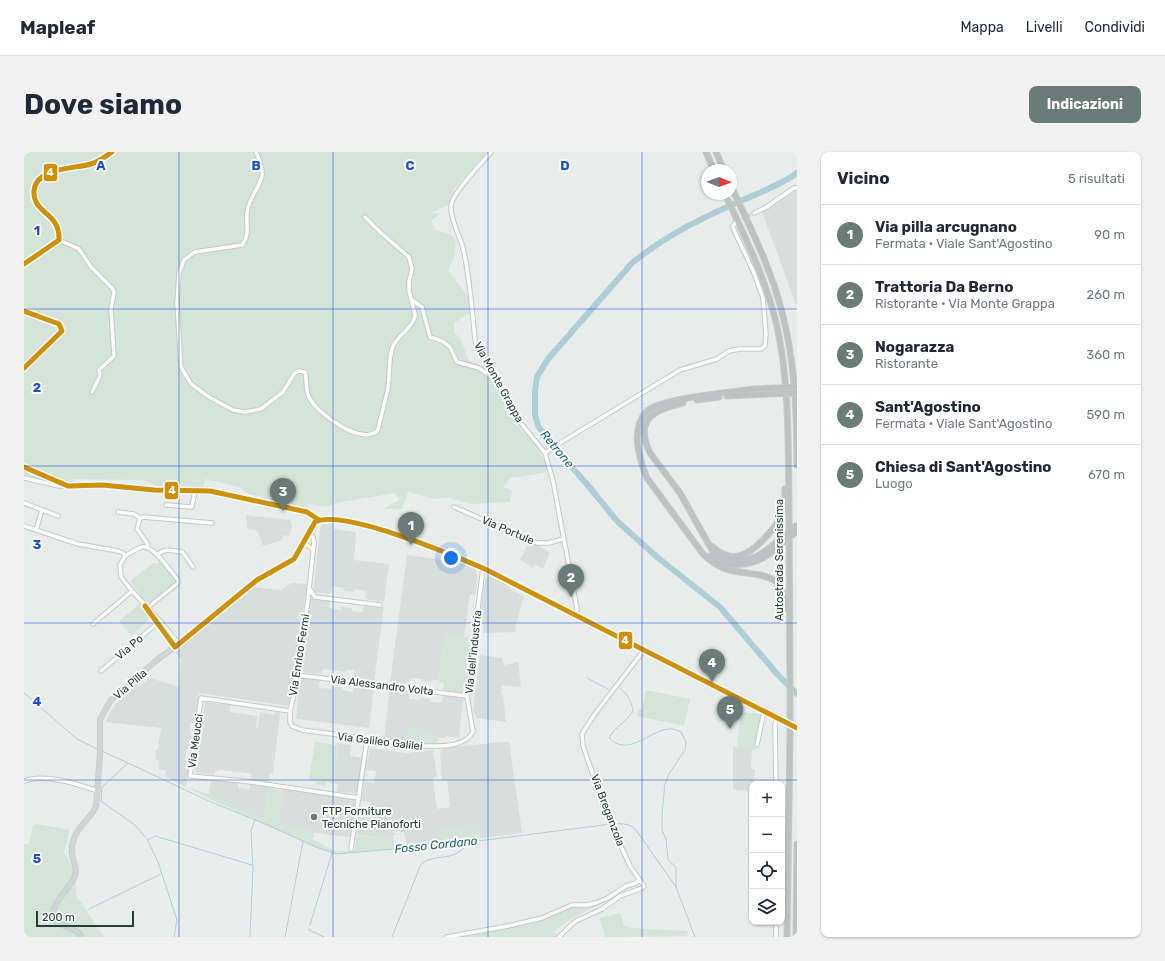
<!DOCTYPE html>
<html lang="it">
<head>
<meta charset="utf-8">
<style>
	body { margin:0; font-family:Rubik,sans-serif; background:#f2f2f3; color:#1f2937 }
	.controls { position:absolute; right:12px; bottom:12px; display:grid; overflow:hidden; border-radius:8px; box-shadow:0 1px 3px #0004 }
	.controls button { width:36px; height:36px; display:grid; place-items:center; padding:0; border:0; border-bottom:1px solid #e0e1e3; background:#fff; color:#1f2937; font:20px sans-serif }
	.compass { position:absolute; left:677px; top:12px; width:36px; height:36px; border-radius:50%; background:#fff; box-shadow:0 1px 3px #0004; rotate:91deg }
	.scale { position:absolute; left:12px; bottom:10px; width:98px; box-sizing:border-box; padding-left:4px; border:2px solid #273e39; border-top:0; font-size:11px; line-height:14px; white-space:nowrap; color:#273e39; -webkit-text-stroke:3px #f7faf9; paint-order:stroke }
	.you { position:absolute; left:427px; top:406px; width:14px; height:14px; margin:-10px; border:3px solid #fff; border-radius:50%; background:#1a73e8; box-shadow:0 0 0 6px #1a73e833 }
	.badge { display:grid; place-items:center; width:26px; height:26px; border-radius:50%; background:#6b7b77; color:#fff; font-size:13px; font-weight:700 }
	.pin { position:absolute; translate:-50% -33px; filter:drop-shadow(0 1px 2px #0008) }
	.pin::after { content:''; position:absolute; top:21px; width:14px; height:12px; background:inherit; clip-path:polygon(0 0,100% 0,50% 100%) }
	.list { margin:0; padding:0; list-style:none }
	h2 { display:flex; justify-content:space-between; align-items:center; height:52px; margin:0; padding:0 16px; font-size:17px }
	h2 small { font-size:13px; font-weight:400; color:#747a83 }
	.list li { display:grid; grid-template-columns:26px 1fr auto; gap:12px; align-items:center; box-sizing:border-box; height:60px; padding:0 16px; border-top:1px solid #e0e1e3 }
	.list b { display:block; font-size:15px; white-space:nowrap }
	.list p { margin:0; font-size:13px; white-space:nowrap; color:#747a83 }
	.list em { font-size:13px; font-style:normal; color:#747a83 }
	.icon { flex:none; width:22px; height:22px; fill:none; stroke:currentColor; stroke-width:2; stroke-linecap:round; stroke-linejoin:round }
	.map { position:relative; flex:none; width:773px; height:785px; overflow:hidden; border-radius:8px }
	header { display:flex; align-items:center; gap:24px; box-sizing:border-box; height:56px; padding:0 20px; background:#fff; border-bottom:1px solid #e0e1e3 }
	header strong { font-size:19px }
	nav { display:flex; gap:22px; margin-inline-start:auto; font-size:14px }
	.intro { display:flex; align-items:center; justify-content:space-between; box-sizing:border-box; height:96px; padding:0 24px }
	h1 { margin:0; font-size:28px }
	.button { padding:10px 18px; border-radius:8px; background:#6b7b77; color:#fff; font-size:14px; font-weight:700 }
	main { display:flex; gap:24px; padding:0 24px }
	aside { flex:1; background:#fff; border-radius:8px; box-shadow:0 1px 3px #0004 }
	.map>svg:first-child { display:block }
</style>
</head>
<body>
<header>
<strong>Mapleaf</strong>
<nav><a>Mappa</a><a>Livelli</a><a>Condividi</a></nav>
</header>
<div class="intro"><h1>Dove siamo</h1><a class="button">Indicazioni</a></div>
<main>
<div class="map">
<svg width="773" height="785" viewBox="0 0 773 785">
	<rect width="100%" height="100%" fill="#e8edeb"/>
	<path fill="#d7dedb" d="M773,38V155L738,60Z
		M222,363L266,368L268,374L266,384L259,383L258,388L242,393H238L237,387L232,378L223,377Z
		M297,372H309L310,377L331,380L332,383L330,408L365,412L360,450L341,447L342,439L330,437V440L320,439V436L309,434L307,442L289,440Z
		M505,390L526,400L519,417L511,413L512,410L509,416L507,415V414L496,408Z
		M383,403L422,408L423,404L450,416L452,418L453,424L452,443L446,442L440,485L421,483L415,528H408L407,530L398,529V527L390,526L385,527L384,533L366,531Z
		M465,423L486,433V437L500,444L491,477L492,480L459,481L460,474L458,470H455L461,428Z
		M268,431L283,432L265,554L175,541L171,571H166V583L170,584L169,597H163L162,599L161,608H166L162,635L141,624L142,618L134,617L135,609L131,608L132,598L134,597L137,576L81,570L91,553L112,531L115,535L126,526L155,535L157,507L151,500L228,435L256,438Z
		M287,446L306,448L305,456L317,458V455L328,456V459L334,460H339L340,452L360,455L350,529L330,526L331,518H322L321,520L302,517L298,518L297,522L277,520Z
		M456,503L478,506L480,513L494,510L497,535L478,533L477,543H479L482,570L452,566L449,558Z
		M277,525L296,527L295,536L307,537V535H312L318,536V538L329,540L330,532L350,534L345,576L272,567Z
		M366,536L385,539V547L396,548L397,546L406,547V550L418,551L419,543L439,546L435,586L422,584L421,586L410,585V580L386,577L384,589L360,586Z
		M181,550L206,553V560L233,564L232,575L234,576L236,560L250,563L251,560L256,561L249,621H246L245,630L227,627L228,623L224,621L195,618L191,620L190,623L171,620Z
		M479,590H485L498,681L456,686L454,673L416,677L417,689L383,693L380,680L370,679V681H372V683H370L369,688L332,682L335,661L346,662L347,652V650L337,649L340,629L350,631L352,619L342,618L346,596L382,601L409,598L413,625L409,626L412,651L414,657L426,655L423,628H418L416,601L417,598L420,596Z
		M312,591L327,593L326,604L339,606L334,640L331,641L313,640L314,632L309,631L314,601Z
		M709,595L728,597L727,617H731L730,632H728V639L709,638Z
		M188,627L214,631V636L225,637L226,632L245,635L240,668L204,652L185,642Z
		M259,637L332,647L326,685L306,683L254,674Z"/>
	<path fill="#d4e4d9" d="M0,0H463L430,37L426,52L406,61L416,62L407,69L412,78L428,83L432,89L430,105L424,118L445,146L446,161L430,171V180L436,186L445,209L462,215L490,269L514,296L526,319L508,323L486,326L479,335L488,338L486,350L447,352L425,346L411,347L384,340L378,357H359L375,348L371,341L312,351L302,355L284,352L282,359L238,350L239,345L225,342L215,335L181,327L178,338L138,337L119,328L49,327V332H35L0,325Z
		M137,409L152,428V430L125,452H123L106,429L129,411L132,412Z
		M116,452L127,466L107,484L95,469Z
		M421,483L447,486L440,541L419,539L420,531L415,530Z
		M622,538L666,547L660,574L613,564L615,557L618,558Z
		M717,560L737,562L732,598L713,595Z
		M386,577L410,580V585L414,586L412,592C403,592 393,593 384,589Z
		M291,590L312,593L314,601L309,631L302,630V634L292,632L293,629L285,628Z
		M162,635L185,642L204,652L240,667L245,636L259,639L254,674L290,680L289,688L313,699H330L333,683L370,688V692L383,693L416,689L415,677L455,673L456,686L389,695L312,702L293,695L192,650Z
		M13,672L46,678L40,700L47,713L52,727V743L80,785H0V692H3L6,691L9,673Z
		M592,742C571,757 550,762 530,780L535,784L534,785H438L519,768L543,756L572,753Z
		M596,761L600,773L608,776L663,779L664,782L663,784L582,785L575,766Z"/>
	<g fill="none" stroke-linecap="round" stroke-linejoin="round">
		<path stroke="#afced5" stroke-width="1" d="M563,526L584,537
			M596,536C603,542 608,549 609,559C603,569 591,575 585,586C608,610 634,565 657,580L662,590L661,598L645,622L641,632L640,641L638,662V678L642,687L644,708L652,715V735
			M0,541L53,587L75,598
			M78,599L104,611L78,635L77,649L111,673L123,687L134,710L153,768L150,785
			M104,611L187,650L241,672L292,695L312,702L439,691L587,672
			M590,672C598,671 607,672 612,678L652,735L671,785
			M124,688L131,684L228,713
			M65,757L137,722
			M286,773L308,701
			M285,777V778L300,785
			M226,785L229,715L227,679L231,668
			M261,785L279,690
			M368,785L397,712C413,700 429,712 444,691"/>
		<path stroke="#afced5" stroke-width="6" d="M773,21C755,34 732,42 712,51C674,68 641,84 608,111L524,207L513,225L511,239V262L514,274L533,299L562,331L593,369L633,405L696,455L754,523L773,542"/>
		<path stroke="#c1cac7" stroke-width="3.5" stroke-dasharray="3.5 2" stroke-linecap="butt" d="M713,69L730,61"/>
		<g stroke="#c5cac8" stroke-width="5.5">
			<path id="minor" d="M232,0C235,7 239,16 238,24C235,37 224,47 223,61C222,73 226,84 218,93L171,100L160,108L155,121L153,151L157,215L167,232L185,245L209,258L221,260L237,257L259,240L270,222L274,219L281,220C283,228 281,237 285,245C292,261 339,295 354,278C357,264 361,250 364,236C366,223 364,207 369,194C374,183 392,173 391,162L385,139V130L388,117L385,105L356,80L341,65
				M467,0C458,11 428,41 427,54C426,67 436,84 439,96C446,126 448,157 451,188L453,195L493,266L521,301L529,329L553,457L552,464
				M730,61L741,56L770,36H773
				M35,88L55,97L67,115L88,136L90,140L87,157L90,204L75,218L76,224L68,240
				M0,112L28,94L35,88C39,63 13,63 10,45C6,14 48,18 67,12C75,9 81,5 88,0
				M388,148L398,155L406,185L418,189L426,195L433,210L455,216L473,229
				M0,159L35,172L38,179L37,181L0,216
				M521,301L536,291L656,218L693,207L705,199L716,197H737L741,194L742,182L739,146L730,121L710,78L709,74L712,70
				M0,315L43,334
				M0,326L35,334L78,333L130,338L186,339L283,360L295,368
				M0,351L34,364
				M142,353L168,355L171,338
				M430,355L513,391H524L540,387
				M94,360L110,362L116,366
				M0,374L54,392L94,399L99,401L101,404
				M12,378L18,358
				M284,380L289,385L290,391L284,448L270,542L266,559V570L268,574L278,578L399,594C415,594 440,596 449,580L443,544L459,416
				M280,390L289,398
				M124,395L123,391L113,377L116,366L119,365L188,371
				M133,403C142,395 148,399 158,400L160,402L169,415
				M101,404C106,401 112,397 118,395C129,392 147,420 154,428V431L123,456
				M101,404L96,413L97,425L108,439L136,469L155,492
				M285,436L291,445L356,453
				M126,461L151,495
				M69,472L108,439
				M77,519L136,469
				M273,523L443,544
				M266,559L177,546L166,624L220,629L335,646
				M733,593L740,559
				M0,629C21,621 53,632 74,639
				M752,632L751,573L753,566
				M327,697L343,588
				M423,785L484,774L518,766L548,753H563L572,751L584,746L602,734L612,731L615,728
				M535,785L546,774L552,769L578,757L596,744L618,736L620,734L606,714L601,703L581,657L559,594L558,582L570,563L620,498
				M752,785V770"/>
		</g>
		<g stroke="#c4cbc9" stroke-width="6">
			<path id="major" d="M58,785L54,780L30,769C23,757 44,738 50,726C54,718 50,711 48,703C47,696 49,687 52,682C57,672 67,665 72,655L76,601V568L81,558L87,548L133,508L151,495L220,438L233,428L270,407L287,375L293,369L303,367H313L365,380L410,395L461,417L773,576"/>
		</g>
		<g stroke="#c4cbc9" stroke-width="7">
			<path id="highway" d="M682,0L690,18
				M692,0L700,18
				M707,34C726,75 747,116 758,160C771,210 773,261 773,313
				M701,42C721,85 742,127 753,174C766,234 764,297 765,358C765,415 766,473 766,530
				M730,237C709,240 638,246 623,259C606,276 615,307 623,326L679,402C686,409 695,415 705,418C734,425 760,417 763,457
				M703,244L743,242
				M673,248L695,245
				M659,251C629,258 610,267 626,301L656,341L684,391L691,402L705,408H722L734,404L747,395
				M689,395C707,411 722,405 738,389C746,381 753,373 758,362C761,354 761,345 761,337
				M686,404C708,417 728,415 748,400
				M763,785L766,583
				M772,785L773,692"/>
		</g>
		<use href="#minor" stroke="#fcfcfc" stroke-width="3.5"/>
		<use href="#major" stroke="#d0d6d5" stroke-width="4.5"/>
		<use href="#highway" stroke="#bdc3c2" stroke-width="5"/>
		<g stroke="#c4cbc9" stroke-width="7" stroke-linecap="butt">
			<path id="highway-bridge" d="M730,237L773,235
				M743,242L773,241
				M747,395L773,373
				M748,400L773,379
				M766,583V530"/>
		</g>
		<use href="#highway-bridge" stroke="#bdc3c2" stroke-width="5"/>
		<g stroke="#f7faf9" stroke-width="8">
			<path id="bus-1" d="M0,112L35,88C36,59 9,63 10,39C12,15 50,17 67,12C74,10 81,5 88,0
				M0,159L35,172L38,179L0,216
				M0,315L44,334L78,333L130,338L186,339L283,360L295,368
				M121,454L151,495L233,428L270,407L291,370C318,356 431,404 461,417L773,576"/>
		</g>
		<use href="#bus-1" stroke="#cd910b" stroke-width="5"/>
	</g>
	<path fill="none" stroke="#1d4ed8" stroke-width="1" stroke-opacity="0.55" d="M155,0V785M309,0V785M464,0V785M618,0V785M0,157H773M0,314H773M0,471H773M0,628H773"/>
	<circle fill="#6b7b77" stroke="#f7faf9" stroke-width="1.5" cx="290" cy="665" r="4"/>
	<g text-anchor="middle" stroke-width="4" stroke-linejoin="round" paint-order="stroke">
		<g font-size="11" fill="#273e39" stroke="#f7faf9">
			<text transform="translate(475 230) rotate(61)" y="4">Via Monte Grappa</text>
			<text transform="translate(484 378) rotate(23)" y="4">Via Portule</text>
			<text transform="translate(755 408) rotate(-90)" y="4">Autostrada Serenissima</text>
			<text transform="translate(105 495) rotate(-40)" y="4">Via Po</text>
			<text transform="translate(449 500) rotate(-84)" y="4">Via dell'industria</text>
			<text transform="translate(275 503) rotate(-81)" y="4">Via Enrico Fermi</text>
			<text transform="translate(106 532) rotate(-41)" y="4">Via Pilla</text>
			<text transform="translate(358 533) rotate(7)" y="4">Via Alessandro Volta</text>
			<text transform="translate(171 589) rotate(-82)" y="4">Via Meucci</text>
			<text transform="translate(356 589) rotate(7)" y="4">Via Galileo Galilei</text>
			<text transform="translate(584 658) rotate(69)" y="4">Via Breganzola</text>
		</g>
		<g font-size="11" fill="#273e39" stroke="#f7faf9" text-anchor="start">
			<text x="298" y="663">FTP Forniture<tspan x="298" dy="13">Tecniche Pianoforti</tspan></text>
		</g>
		<g font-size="12" font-style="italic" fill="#286374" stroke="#f7faf9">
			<text transform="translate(533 297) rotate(50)" y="4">Retrone</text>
			<text transform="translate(412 693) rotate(-6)" y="4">Fosso Cordano</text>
		</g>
	</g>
	<g font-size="13" text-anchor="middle" font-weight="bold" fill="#1d4ed8" stroke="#f7faf9" stroke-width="4" stroke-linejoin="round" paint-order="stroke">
		<text x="77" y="18">A</text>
		<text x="232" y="18">B</text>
		<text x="386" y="18">C</text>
		<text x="541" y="18">D</text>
		<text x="13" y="83">1</text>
		<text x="13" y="240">2</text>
		<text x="13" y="397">3</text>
		<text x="13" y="554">4</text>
		<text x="13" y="711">5</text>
	</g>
	<g stroke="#f7faf9" stroke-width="1.5">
		<rect x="19" y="11" width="15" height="19" rx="4" fill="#cd910b"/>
		<rect x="140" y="329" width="15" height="19" rx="4" fill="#cd910b"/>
		<rect x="594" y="479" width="15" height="19" rx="4" fill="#cd910b"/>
	</g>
	<g font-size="11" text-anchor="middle" font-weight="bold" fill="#fff">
		<text x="26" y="24">4</text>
		<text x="148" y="342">4</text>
		<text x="601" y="492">4</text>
	</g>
</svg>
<div class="controls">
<button>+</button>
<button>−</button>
<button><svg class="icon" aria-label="locate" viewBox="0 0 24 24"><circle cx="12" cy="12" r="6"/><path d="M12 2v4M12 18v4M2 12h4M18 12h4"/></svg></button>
<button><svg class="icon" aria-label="layers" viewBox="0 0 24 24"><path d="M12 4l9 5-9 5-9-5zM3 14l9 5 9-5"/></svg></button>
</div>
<svg class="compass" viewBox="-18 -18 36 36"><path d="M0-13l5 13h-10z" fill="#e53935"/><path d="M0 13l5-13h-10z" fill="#747a83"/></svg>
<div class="scale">200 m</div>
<div class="you"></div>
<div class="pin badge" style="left:387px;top:393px">1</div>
<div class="pin badge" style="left:547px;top:445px">2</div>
<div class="pin badge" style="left:259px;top:359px">3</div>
<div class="pin badge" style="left:688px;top:530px">4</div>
<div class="pin badge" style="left:706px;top:577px">5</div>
</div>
<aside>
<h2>Vicino<small>5 risultati</small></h2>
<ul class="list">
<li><span class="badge">1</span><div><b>Via pilla arcugnano</b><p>Fermata · Viale Sant'Agostino</p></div><em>90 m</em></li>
<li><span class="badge">2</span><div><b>Trattoria Da Berno</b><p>Ristorante · Via Monte Grappa</p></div><em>260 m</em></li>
<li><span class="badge">3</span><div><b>Nogarazza</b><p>Ristorante</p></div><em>360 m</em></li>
<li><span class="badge">4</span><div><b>Sant'Agostino</b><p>Fermata · Viale Sant'Agostino</p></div><em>590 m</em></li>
<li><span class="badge">5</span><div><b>Chiesa di Sant'Agostino</b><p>Luogo</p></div><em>670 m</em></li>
</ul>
</aside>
</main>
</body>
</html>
